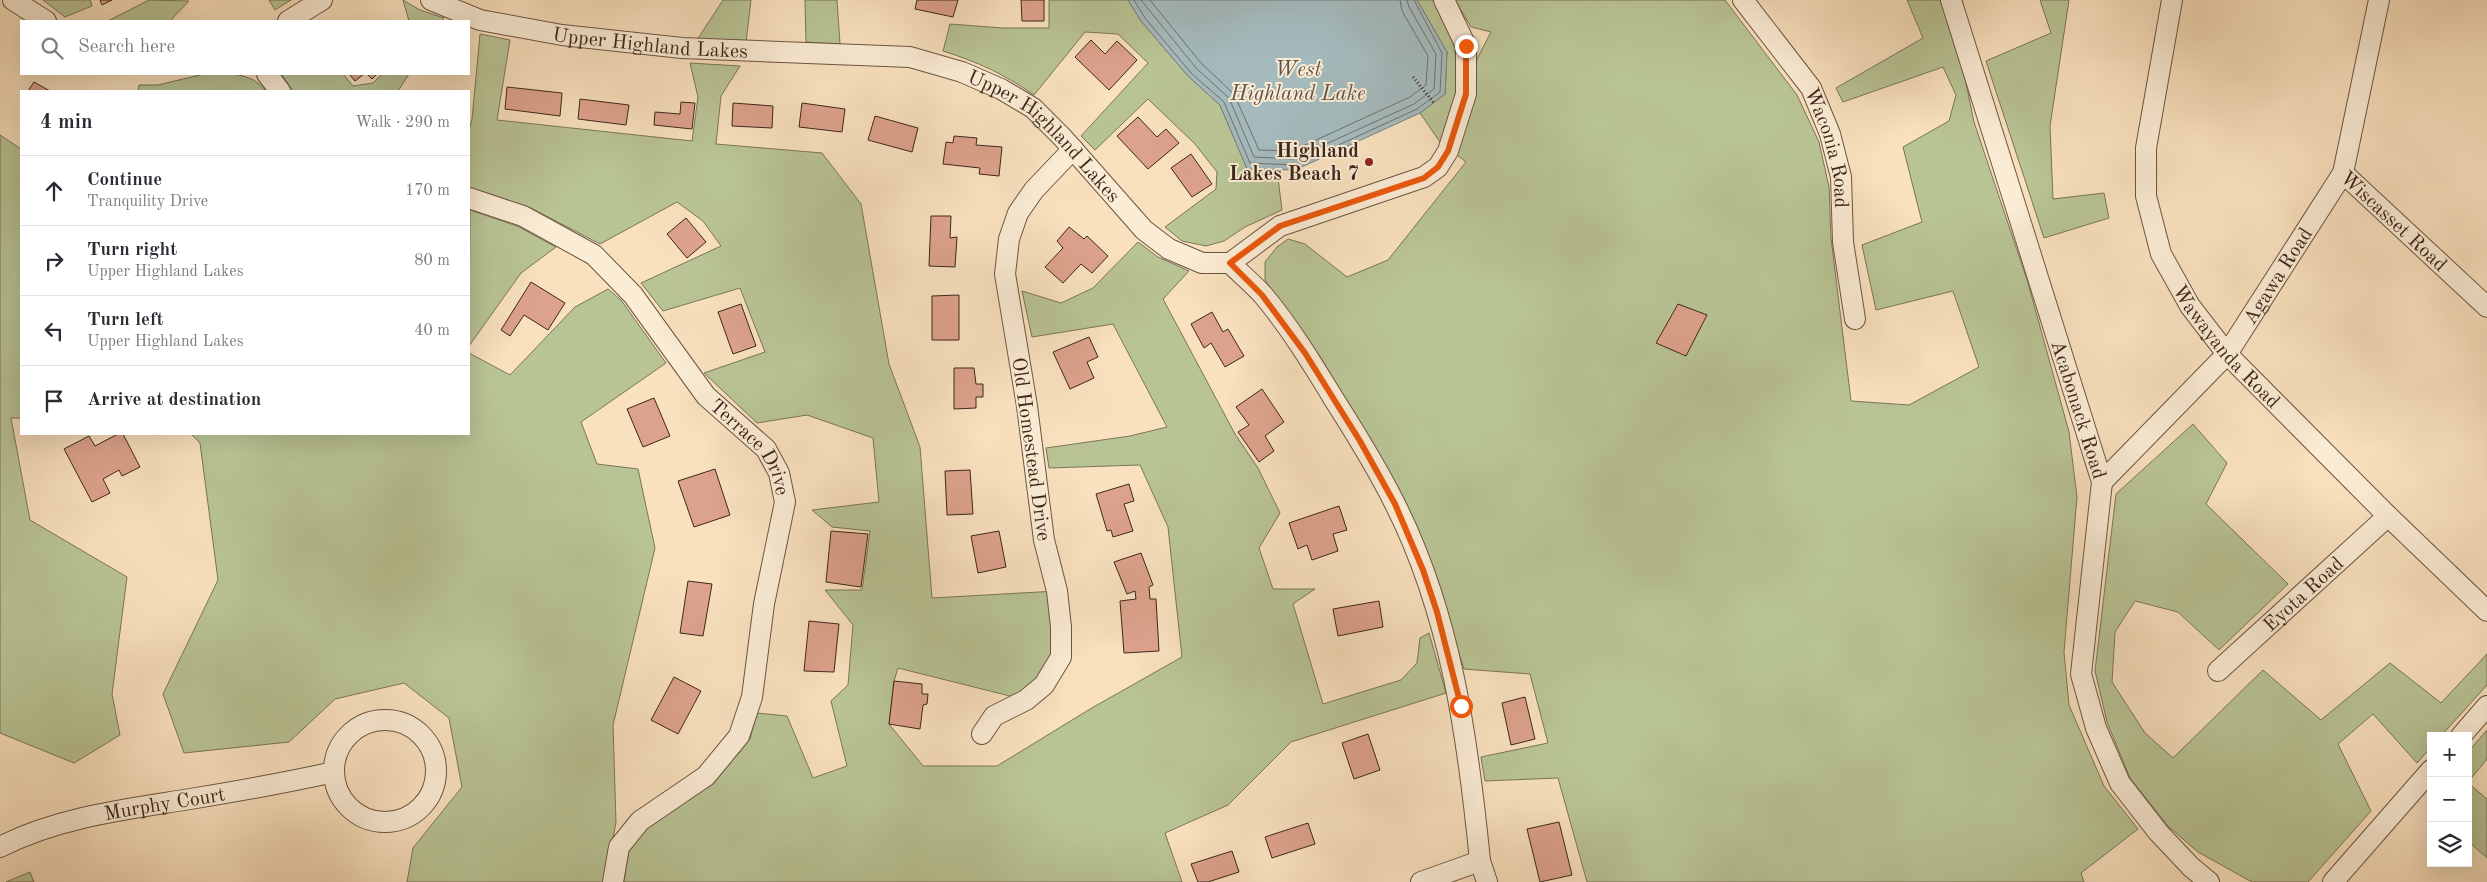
<!DOCTYPE html>
<html lang="en">
<head>
<meta charset="utf-8">
<style>
	body { margin:0; font-family:"Old Standard TT",serif; background:#f2f2f3; color:#2b2b33 }
	.controls { position:absolute; right:15px; bottom:15px; display:grid; overflow:hidden; border-radius:0px; box-shadow:0 5px 20px #0002 }
	.controls button { width:45px; height:45px; display:grid; place-items:center; padding:0; border:0; border-bottom:1px solid #e1e1e2; background:#fff; color:#2b2b33; font:25px sans-serif }
	.stop { position:absolute; width:15px; height:15px; margin:-11px; border:4px solid #ea580c; border-radius:50%; background:#fff }
	.stop.end { background:#ea580c; border-color:#fff; box-shadow:0 1px 5px #0008 }
	.list { margin:0; padding:0; list-style:none }
	h2 { display:flex; justify-content:space-between; align-items:center; height:65px; margin:0; padding:0 20px; font-size:21px }
	h2 small { font-size:16px; font-weight:400; color:#7c7c81 }
	.list li { display:grid; grid-template-columns:32px 1fr auto; gap:15px; align-items:center; box-sizing:border-box; height:70px; padding:0 20px; border-top:1px solid #e1e1e2 }
	.list b { display:block; font-size:19px; white-space:nowrap }
	.list p { margin:0; font-size:16px; white-space:nowrap; color:#7c7c81 }
	.list em { font-size:16px; font-style:normal; color:#7c7c81 }
	.icon { flex:none; width:28px; height:28px; fill:none; stroke:currentColor; stroke-width:2; stroke-linecap:round; stroke-linejoin:round }
	.map { position:relative; flex:none; width:2487px; height:882px; overflow:hidden }
	.search { position:absolute; background:#fff; box-shadow:0 5px 20px #0002; left:20px; top:20px; width:450px; height:55px; display:flex; align-items:center; gap:12px; box-sizing:border-box; padding:0 18px; border-radius:0px; color:#7c7c81; font-size:19px }
	.panel { position:absolute; background:#fff; box-shadow:0 5px 20px #0002; left:20px; top:90px; width:450px; height:345px; border-radius:0px }
	.map>svg:first-child { display:block }
</style>
</head>
<body>
<div class="map">
<svg width="2487" height="882" viewBox="0 0 2487 882">
	<rect width="100%" height="100%" fill="#f9e1be"/>
	<filter id="stains"><feTurbulence type="fractalNoise" baseFrequency=".004" numOctaves="4"/><feColorMatrix values="0 0 0 0 .2 0 0 0 0 .09 0 0 0 0 .02 0 0 0 .5 -.17"/></filter>
	<radialGradient id="worn" r=".72"><stop offset=".6" stop-color="#630" stop-opacity="0"/><stop offset="1" stop-color="#630" stop-opacity=".3"/></radialGradient>
	<path fill="#b9c495" stroke="#7b7558" d="M43,0H90L92,6L65,17Z
		M149,0L189,1L170,21H108Z
		M269,0H291L275,10Z
		M403,0L420,10L444,18L442,21H409Z
		M723,0H751L746,42L697,40Z
		M805,0H837L840,44L806,42Z
		M1049,0H1128L1141,21L1188,76L1220,105L1247,168L1277,170L1282,210L1245,227L1224,241L1206,246L1182,241L1165,227L1216,189L1217,172L1195,144L1148,99L1095,150L1081,136L1148,63L1118,34L1085,32L1034,95C1004,74 978,62 943,51L950,24L1003,28H1049Z
		M1417,0H1436L1458,50L1457,93L1442,145L1420,113L1445,94L1447,52Z
		M1455,0H1725L1797,95L1819,142L1829,187L1831,238L1851,401L1909,405L1979,367L1953,291L1876,310L1862,245L1922,222L1903,147L1949,121L1956,95L1943,67L1843,102L1836,88L1923,38L1907,0H1942L1961,58L1974,122L2028,283L2069,432L2077,497L2064,652L2069,705L2104,786L2138,829L2081,873L2084,882H1587L1558,778L1485,781L1481,757L1548,743L1530,674L1464,669L1431,565L1404,499L1370,439L1319,355L1284,310L1265,280V262L1277,247L1288,239L1305,244L1347,277L1388,260L1466,162L1457,155L1474,97L1477,59L1491,32L1471,27Z
		M2040,0H2069L2050,126L2053,199L2104,193L2109,218L2044,238L1986,61L2051,33Z
		M480,34L510,40L497,120L692,141L698,97L690,63L740,66L721,96L716,144L822,153L861,204L889,364L920,447L932,598L1057,591L1061,657L1026,700L898,668L894,681L889,724L923,766H997L1090,709L1182,657L1168,527L1140,465L1049,468L1046,448L1130,436L1167,427L1113,324L1032,337L1022,291L1061,303L1093,288L1138,242L1158,257L1189,271L1163,299L1235,434L1258,468L1280,513L1259,548L1273,589H1315L1293,604L1323,704L1401,680L1417,663L1420,638L1429,633L1446,693L1291,742L1228,805L1165,833L1182,882H624L629,849L648,826L713,784L750,739L757,713L787,716L813,778L847,766L831,701L848,685L853,625L825,590H862L870,531L832,527L812,510L879,502L873,438L807,415L757,423L704,373L765,352L740,288L663,311L641,283L721,246L703,221L677,202L600,244L531,208L469,189V130L472,119Z
		M204,74C228,74 250,71 266,91H138L139,85H158Z
		M281,74H343L353,86L373,83L382,74H409L398,91H293Z
		M0,135L21,149V418H11L30,520L127,577L112,694L120,735L74,763L0,733Z
		M470,210L517,226L556,247L521,273L469,346Z
		M608,289L621,300L666,363L581,422L597,464L638,469L655,548L613,725L616,823L604,882H407L413,848L462,787L449,718L404,683L335,699L289,742L184,753L163,694L218,580L200,443L191,434H469V353L510,375L575,307Z
		M2193,424L2227,463L2206,504L2288,584L2219,650L2178,612L2135,601L2115,632L2112,682L2145,733L2173,758L2263,670L2321,720L2390,663L2441,703L2487,654V685L2441,736H2431V747L2417,763L2373,714L2338,744L2371,811L2308,882H2252L2198,852L2168,826L2130,778L2107,722L2095,671L2116,494Z
		M2487,730V759L2468,782V752Z
		M2468,783L2487,799V858L2468,841Z
		M30,872L34,882H6Z"/>
	<path fill="#a4babd" stroke="#7b7f7c" d="M1128,0H1417L1447,52L1445,94L1420,113L1295,170L1247,169L1220,105L1188,76L1141,21Z"/>
	<g fill="none" stroke-linecap="round" stroke-linejoin="round">
		<path stroke="#70706c" stroke-width="1" d="M1134,0L1145,18L1191,73L1224,102L1250,163L1295,165L1417,109L1440,92L1442,53L1414,0
			M1141,0L1196,68L1229,98L1254,157L1293,159L1414,104L1434,89L1436,54L1409,7L1407,0
			M1150,0L1201,63L1234,94L1259,150L1292,151L1410,97L1426,85L1428,56L1402,11L1400,0"/>
	</g>
	<path fill="#dda28c" stroke="#3d261a" d="M100,0H112L102,5Z
		M917,0H958L953,17L915,9Z
		M1021,0H1044V21H1022Z
		M1091,40L1105,54L1117,41L1137,60L1109,90L1075,57Z
		M349,74H364L355,81Z
		M367,74H377L372,79Z
		M34,82L50,91H28Z
		M507,87L562,93L560,116L505,109Z
		M580,99L629,105L626,125L578,119Z
		M681,102L695,103L692,129L654,125L655,112L680,114Z
		M733,103L773,106L772,128L732,126Z
		M802,103L845,109L842,132L799,127Z
		M875,116L918,128L912,152L868,140Z
		M1138,117L1157,137L1166,129L1179,143L1148,169L1117,136Z
		M954,136L977,138L976,145L1002,147L999,176L979,174L980,168L943,164L946,142L953,143Z
		M1191,154L1212,184L1192,197L1171,168Z
		M931,216H951L950,238L957,237L955,267L929,266Z
		M686,218L706,242L687,258L667,234Z
		M1069,227L1084,239L1087,236L1108,256L1092,273L1081,264L1063,283L1045,267L1063,248L1057,241Z
		M531,282L565,303L548,330L524,315L510,336L501,330Z
		M959,295V340H932V296Z
		M741,304L756,346L733,354L718,312Z
		M1678,304L1707,315L1686,356L1656,343Z
		M1212,312L1223,332L1228,329L1244,356L1225,367L1211,343L1204,348L1191,324Z
		M1089,337L1098,357L1087,362L1094,378L1070,389L1053,352Z
		M954,368H974L976,384H983V397H976V408L954,409Z
		M1262,389L1284,422L1265,436L1274,451L1259,462L1238,432L1249,425L1236,407Z
		M654,398L670,436L643,447L627,409Z
		M118,434H123L140,467L122,476L119,470L103,479L110,493L92,502L64,449L89,436L95,446Z
		M715,469L730,515L694,527L678,481Z
		M970,470L973,514L947,515L945,471Z
		M1129,484L1134,501L1124,504L1133,531L1113,537L1111,530L1107,531L1096,494Z
		M1339,506L1347,530L1333,534L1338,551L1312,560L1307,545L1298,549L1289,523Z
		M831,531L868,534L861,587L826,582Z
		M999,531L1006,567L978,573L971,536Z
		M1141,553L1153,585L1149,587L1150,599H1156L1159,651L1124,653L1120,601L1136,599L1135,591L1127,594L1114,562Z
		M688,581L712,584L703,636L680,633Z
		M1379,601L1383,627L1338,636L1333,609Z
		M809,621L839,624L834,672L804,671Z
		M674,677L701,691L678,734L651,720Z
		M894,681L922,684V694H928L927,704L923,705L920,729L889,724Z
		M1525,697L1535,739L1511,745L1502,703Z
		M1368,734L1380,770L1354,779L1342,743Z
		M1559,822L1572,875L1540,882L1527,829Z
		M1308,823L1315,844L1272,858L1265,837Z
		M1232,851L1239,872L1208,882H1198L1191,864Z"/>
	<g fill="none" stroke-linecap="round" stroke-linejoin="round">
		<g stroke="#6c5543" stroke-width="22">
			<g id="street">
				<path d="M13,0L46,21"/>
				<path id="s1" d="M431,0L480,20L562,35L682,48L910,57L962,72L1001,89L1033,108L1063,138L1144,230L1169,249L1202,263H1230L1280,226L1424,177L1438,167L1448,151L1466,94V46L1444,0"/>
				<path id="s2" d="M1743,0L1811,88L1830,134L1841,177L1843,242L1855,319"/>
				<path id="s3" d="M1951,0L2102,482L2081,674L2096,728L2120,783L2158,832L2191,867L2209,882"/>
				<path id="s4" d="M2172,0L2146,148V196L2161,254L2190,306L2227,354L2388,516L2487,611"/>
				<path d="M288,21L322,0"/>
				<path d="M267,74L280,91"/>
				<path id="s5" d="M2343,173L2487,307"/>
				<path id="s6" d="M469,198L523,216L594,255L633,295L706,396L766,449L779,473L785,502L764,604L752,697L739,736L706,776L640,821L619,847L613,882"/>
				<path d="M1230,263C1241,274 1253,284 1263,295C1290,327 1313,365 1335,401C1356,434 1377,468 1394,502C1451,614 1468,739 1480,861L1487,882"/>
				<path id="s7" d="M2102,482L2227,354L2343,173L2379,0"/>
				<path id="s8" d="M2218,671L2388,516"/>
				<circle cx="385" cy="771" r="51"/>
				<path d="M982,734L994,716L1026,700L1044,685L1061,657V627L1057,591L1044,540L1027,406L1005,274L1009,239L1018,213L1034,190L1073,149"/>
				<path d="M2461,736L2487,706"/>
				<path id="s9" d="M0,847C57,818 121,810 184,800C234,792 284,783 334,772"/>
				<path d="M1421,882L1480,861"/>
				<path d="M2333,882L2431,770"/>
			</g>
		</g>
		<path stroke="#3d261a" stroke-width="3" stroke-dasharray="1 2.5" stroke-linecap="butt" d="M1413,77L1434,103"/>
		<use href="#street" stroke="#fbecd5" stroke-width="20"/>
	</g>
	<g fill="none" stroke-linecap="round" stroke-linejoin="round">
		<path stroke="#ea580c" stroke-width="6" d="M1461,706L1437,612L1423,570L1395,504L1360,441L1305,353L1262,295L1230,263L1280,226L1424,178L1438,167L1448,151L1466,94V46"/>
	</g>
	<circle fill="#8f2418" stroke="#fbecd5" stroke-width="2" cx="1369" cy="162" r="5"/>
	<g text-anchor="middle" stroke-width="4" stroke-linejoin="round" paint-order="stroke">
		<g font-size="20" fill="#3d261a" stroke="#fbecd5">
			<text dy="7" stroke="none"><textPath href="#s1" startOffset="225">Upper Highland Lakes</textPath></text>
			<text dy="7" stroke="none"><textPath href="#s1" startOffset="645">Upper Highland Lakes</textPath></text>
			<text dy="7" stroke="none"><textPath href="#s2" startOffset="174">Waconia Road</textPath></text>
			<text dy="7" stroke="none"><textPath href="#s5" startOffset="70">Wiscasset Road</textPath></text>
			<text dy="7" stroke="none"><textPath href="#s7" startOffset="272">Agawa Road</textPath></text>
			<text dy="7" stroke="none"><textPath href="#s4" startOffset="372">Wawayanda Road</textPath></text>
			<text dy="7" stroke="none"><textPath href="#s3" startOffset="429">Acabonack Road</textPath></text>
			<text transform="translate(1032 449) rotate(82)" y="7">Old Homestead Drive</text>
			<text dy="7" stroke="none"><textPath href="#s6" startOffset="388">Terrace Drive</textPath></text>
			<text dy="7" stroke="none"><textPath href="#s8" startOffset="115">Eyota Road</textPath></text>
			<text dy="7" stroke="none"><textPath href="#s9" startOffset="171">Murphy Court</textPath></text>
		</g>
		<g font-size="20" font-weight="bold" fill="#3d261a" stroke="#fbecd5" text-anchor="end">
			<text x="1359" y="157">Highland<tspan x="1359" dy="23">Lakes Beach 7</tspan></text>
		</g>
		<g font-size="21" font-style="italic" fill="#5c524b" stroke="#fbecd5">
			<text x="1298" y="76">West<tspan x="1298" dy="24">Highland Lake</tspan></text>
		</g>
	</g>
	<rect width="100%" height="100%" filter="url(#stains)"/>
	<rect width="100%" height="100%" fill="url(#worn)"/>
</svg>
<div class="controls">
<button>+</button>
<button>−</button>
<button><svg class="icon" aria-label="layers" viewBox="0 0 24 24"><path d="M12 4l9 5-9 5-9-5zM3 14l9 5 9-5"/></svg></button>
</div>
<div class="stop" style="left:1461px;top:706px"></div>
<div class="stop end" style="left:1466px;top:46px"></div>
<div class="search"><svg class="icon" aria-label="search" viewBox="0 0 24 24"><circle cx="10" cy="10" r="6"/><path d="M15 15l6 6"/></svg>Search here</div>
<section class="panel">
<h2>4 min<small>Walk · 290 m</small></h2>
<ul class="list">
<li><svg class="icon" aria-label="ahead" viewBox="0 0 24 24"><path d="M12 20V5M6 11l6-6 6 6"/></svg><div><b>Continue</b><p>Tranquility Drive</p></div><em>170 m</em></li>
<li><svg class="icon" aria-label="right" viewBox="0 0 24 24"><path d="M7 20v-9h11M14 6l5 5-5 5"/></svg><div><b>Turn right</b><p>Upper Highland Lakes</p></div><em>80 m</em></li>
<li><svg class="icon" aria-label="left" viewBox="0 0 24 24"><path d="M17 20v-9H6M10 6l-5 5 5 5"/></svg><div><b>Turn left</b><p>Upper Highland Lakes</p></div><em>40 m</em></li>
<li><svg class="icon" aria-label="arrive" viewBox="0 0 24 24"><path d="M6 21V4h12l-3 4 3 4H6"/></svg><div><b>Arrive at destination</b></div></li>
</ul>
</section>
</div>
</body>
</html>
